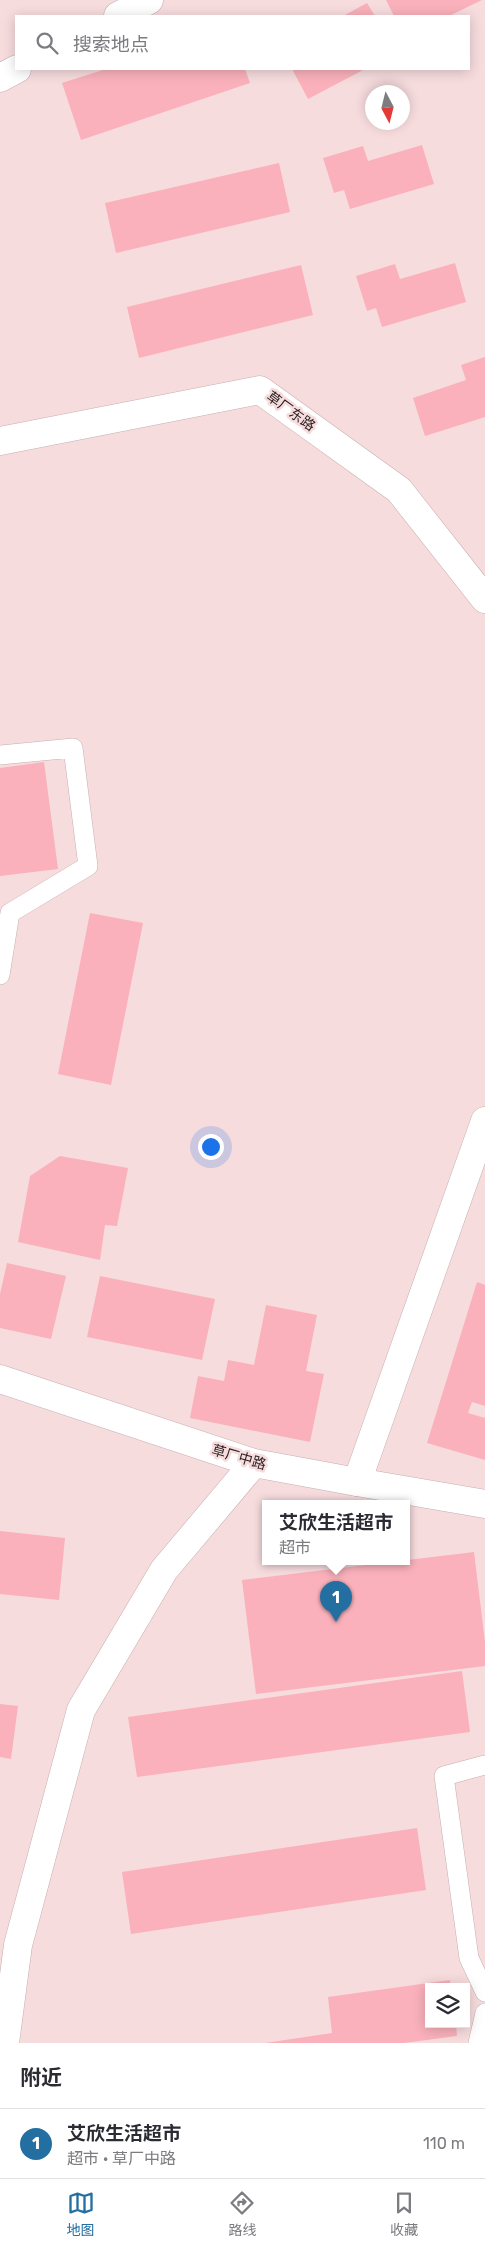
<!DOCTYPE html>
<html lang="zh">
<head>
<meta charset="utf-8">
<style>
	body { margin:0; font-family:Rubik,"Noto Sans SC",sans-serif; background:#f2f2f3; color:#2b2b33 }
	.controls { position:absolute; right:15px; bottom:15px; display:grid; overflow:hidden; border-radius:0px; box-shadow:0 2px 12px #0003 }
	.controls button { width:45px; height:45px; display:grid; place-items:center; padding:0; border:0; border-bottom:1px solid #e1e1e2; background:#fff; color:#2b2b33; font:25px sans-serif }
	.compass { position:absolute; left:365px; top:85px; width:45px; height:45px; border-radius:50%; background:#fff; box-shadow:0 2px 12px #0003; rotate:173deg }
	.you { position:absolute; left:210px; top:1146px; width:18px; height:18px; margin:-12px; border:4px solid #fff; border-radius:50%; background:#1a73e8; box-shadow:0 0 0 8px #1a73e833 }
	.badge { display:grid; place-items:center; width:32px; height:32px; border-radius:50%; background:#246fa2; color:#fff; font-size:16px; font-weight:700 }
	.pin { position:absolute; translate:-50% -41px; filter:drop-shadow(0 1px 2px #0008) }
	.pin::after { content:''; position:absolute; top:26px; width:18px; height:15px; background:inherit; clip-path:polygon(0 0,100% 0,50% 100%) }
	.popup { position:absolute; left:262px; top:1500px; width:148px; height:65px; box-sizing:border-box; display:grid; place-content:center; border-radius:0px; background:#fff; filter:drop-shadow(0 1px 4px #0005); font-size:16px; white-space:nowrap; color:#7c7c81 }
	.popup b { font-size:19px; color:#2b2b33 }
	.popup::after { content:''; position:absolute; left:50%; top:100%; margin-left:-10px; border:10px solid transparent; border-top-color:#fff }
	.list { margin:0; padding:0; list-style:none }
	h2 { display:flex; justify-content:space-between; align-items:center; height:65px; margin:0; padding:0 20px; font-size:21px }
	h2 small { font-size:16px; font-weight:400; color:#7c7c81 }
	.list li { display:grid; grid-template-columns:32px 1fr auto; gap:15px; align-items:center; box-sizing:border-box; height:70px; padding:0 20px; border-top:1px solid #e1e1e2 }
	.list b { display:block; font-size:19px; white-space:nowrap }
	.list p { margin:0; font-size:16px; white-space:nowrap; color:#7c7c81 }
	.list em { font-size:16px; font-style:normal; color:#7c7c81 }
	.icon { flex:none; width:28px; height:28px; fill:none; stroke:currentColor; stroke-width:2; stroke-linecap:round; stroke-linejoin:round }
	.map { position:relative; flex:none; width:485px; height:2043px; overflow:hidden }
	.search { position:absolute; background:#fff; box-shadow:0 2px 12px #0003; left:15px; right:15px; top:15px; height:55px; display:flex; align-items:center; gap:12px; box-sizing:border-box; padding:0 18px; border-radius:0px; color:#7c7c81; font-size:19px }
	.sheet { height:135px; background:#fff }
	nav { display:flex; justify-content:space-around; align-items:center; box-sizing:border-box; height:70px; border-top:1px solid #e1e1e2; background:#fff; font-size:14px; color:#7c7c81 }
	nav a { display:grid; justify-items:center; gap:2px }
	nav .on { color:#246fa2 }
	.map>svg:first-child { display:block }
</style>
</head>
<body>
<div class="map">
<svg width="485" height="2043" viewBox="0 0 485 2043">
	<rect width="100%" height="100%" fill="#f7dcde"/>
	<path fill="#fab1bb" d="M386,0H482L449,16H394Z
		M367,3L375,16H343Z
		M106,69H245L250,83L81,140L62,83Z
		M292,69H365L308,99Z
		M422,145L434,184L350,209L344,190L334,193L323,158L363,146L368,161Z
		M279,163L290,212L116,253L105,203Z
		M455,263L466,302L382,327L376,308L367,311L356,276L395,264L400,279Z
		M301,265L313,315L139,358L127,307Z
		M485,357V417L425,436L413,398L466,380L461,365Z
		M44,762L58,869L0,876V768Z
		M90,913L143,923L111,1085L58,1074Z
		M60,1156L128,1168L117,1226L105,1225L100,1260L18,1242L30,1176Z
		M7,1263L66,1276L51,1339L0,1328V1294Z
		M100,1276L215,1299L202,1360L87,1337Z
		M477,1282L485,1285V1406L472,1402L468,1413L485,1418V1460L427,1443Z
		M266,1305L317,1315L306,1371L324,1374L310,1442L190,1418L198,1376L224,1381L228,1360L254,1365Z
		M0,1531L65,1538L59,1600L0,1594Z
		M474,1552L485,1642V1666L256,1694L242,1580Z
		M462,1671L470,1732L137,1777L128,1717Z
		M0,1704L18,1706L11,1759L0,1757Z
		M417,1828L426,1890L131,1934L122,1872Z
		M450,1980L451,1987H429V2024H456L457,2036L404,2043H265L332,2033L328,1997Z"/>
	<g fill="none" stroke-linecap="round" stroke-linejoin="round">
		<g stroke="#c7adb0" stroke-width="20">
			<path id="lane" d="M0,755L73,748L88,866L10,913L0,975
				M485,1765L444,1776L469,1958L485,1992
				M478,2043L485,2013"/>
		</g>
		<g stroke="#c7adb0" stroke-width="29">
			<path id="street" d="M118,16L149,0
				M0,78L17,69
				M0,441L260,390L399,490L485,599
				M0,1379L254,1463L357,1482L485,1121
				M5,2043L18,1945L81,1710L164,1570L254,1463"/>
		</g>
		<g stroke="#c7adb0" stroke-width="29">
			<path id="secondary" d="M357,1482L485,1504"/>
		</g>
		<use href="#lane" stroke="#fff" stroke-width="19"/>
		<use href="#street" stroke="#fff" stroke-width="28"/>
		<use href="#secondary" stroke="#fff" stroke-width="28"/>
	</g>
	<g text-anchor="middle" stroke-width="5" stroke-linejoin="round" paint-order="stroke">
		<g font-size="14" fill="#261c1d" stroke="#f7dcde">
			<text transform="translate(291 411) rotate(36)" y="5">草厂东路</text>
			<text transform="translate(239 1457) rotate(16)" y="5">草厂中路</text>
		</g>
	</g>
</svg>
<div class="controls">
<button><svg class="icon" aria-label="layers" viewBox="0 0 24 24"><path d="M12 4l9 5-9 5-9-5zM3 14l9 5 9-5"/></svg></button>
</div>
<svg class="compass" viewBox="-18 -18 36 36"><path d="M0-13l5 13h-10z" fill="#e53935"/><path d="M0 13l5-13h-10z" fill="#7c7c81"/></svg>
<div class="you"></div>
<div class="pin badge" style="left:336px;top:1622px">1</div>
<div class="popup"><b>艾欣生活超市</b>超市</div>
<div class="search"><svg class="icon" aria-label="search" viewBox="0 0 24 24"><circle cx="10" cy="10" r="6"/><path d="M15 15l6 6"/></svg>搜索地点</div>
</div>
<section class="sheet">
<h2>附近<small></small></h2>
<ul class="list">
<li><span class="badge">1</span><div><b>艾欣生活超市</b><p>超市 · 草厂中路</p></div><em>110 m</em></li>
</ul>
</section>
<nav>
<a class="on"><svg class="icon" aria-label="map" viewBox="0 0 24 24"><path d="M3 6l6-2 6 2 6-2v14l-6 2-6-2-6 2zM9 4v14M15 6v14"/></svg>地图</a>
<a><svg class="icon" aria-label="directions" viewBox="0 0 24 24"><path d="M12 3l9 9-9 9-9-9zM9 14v-3h6M13 9l2 2-2 2"/></svg>路线</a>
<a><svg class="icon" aria-label="saved" viewBox="0 0 24 24"><path d="M7 4h10v16l-5-4-5 4z"/></svg>收藏</a>
</nav>
</body>
</html>
